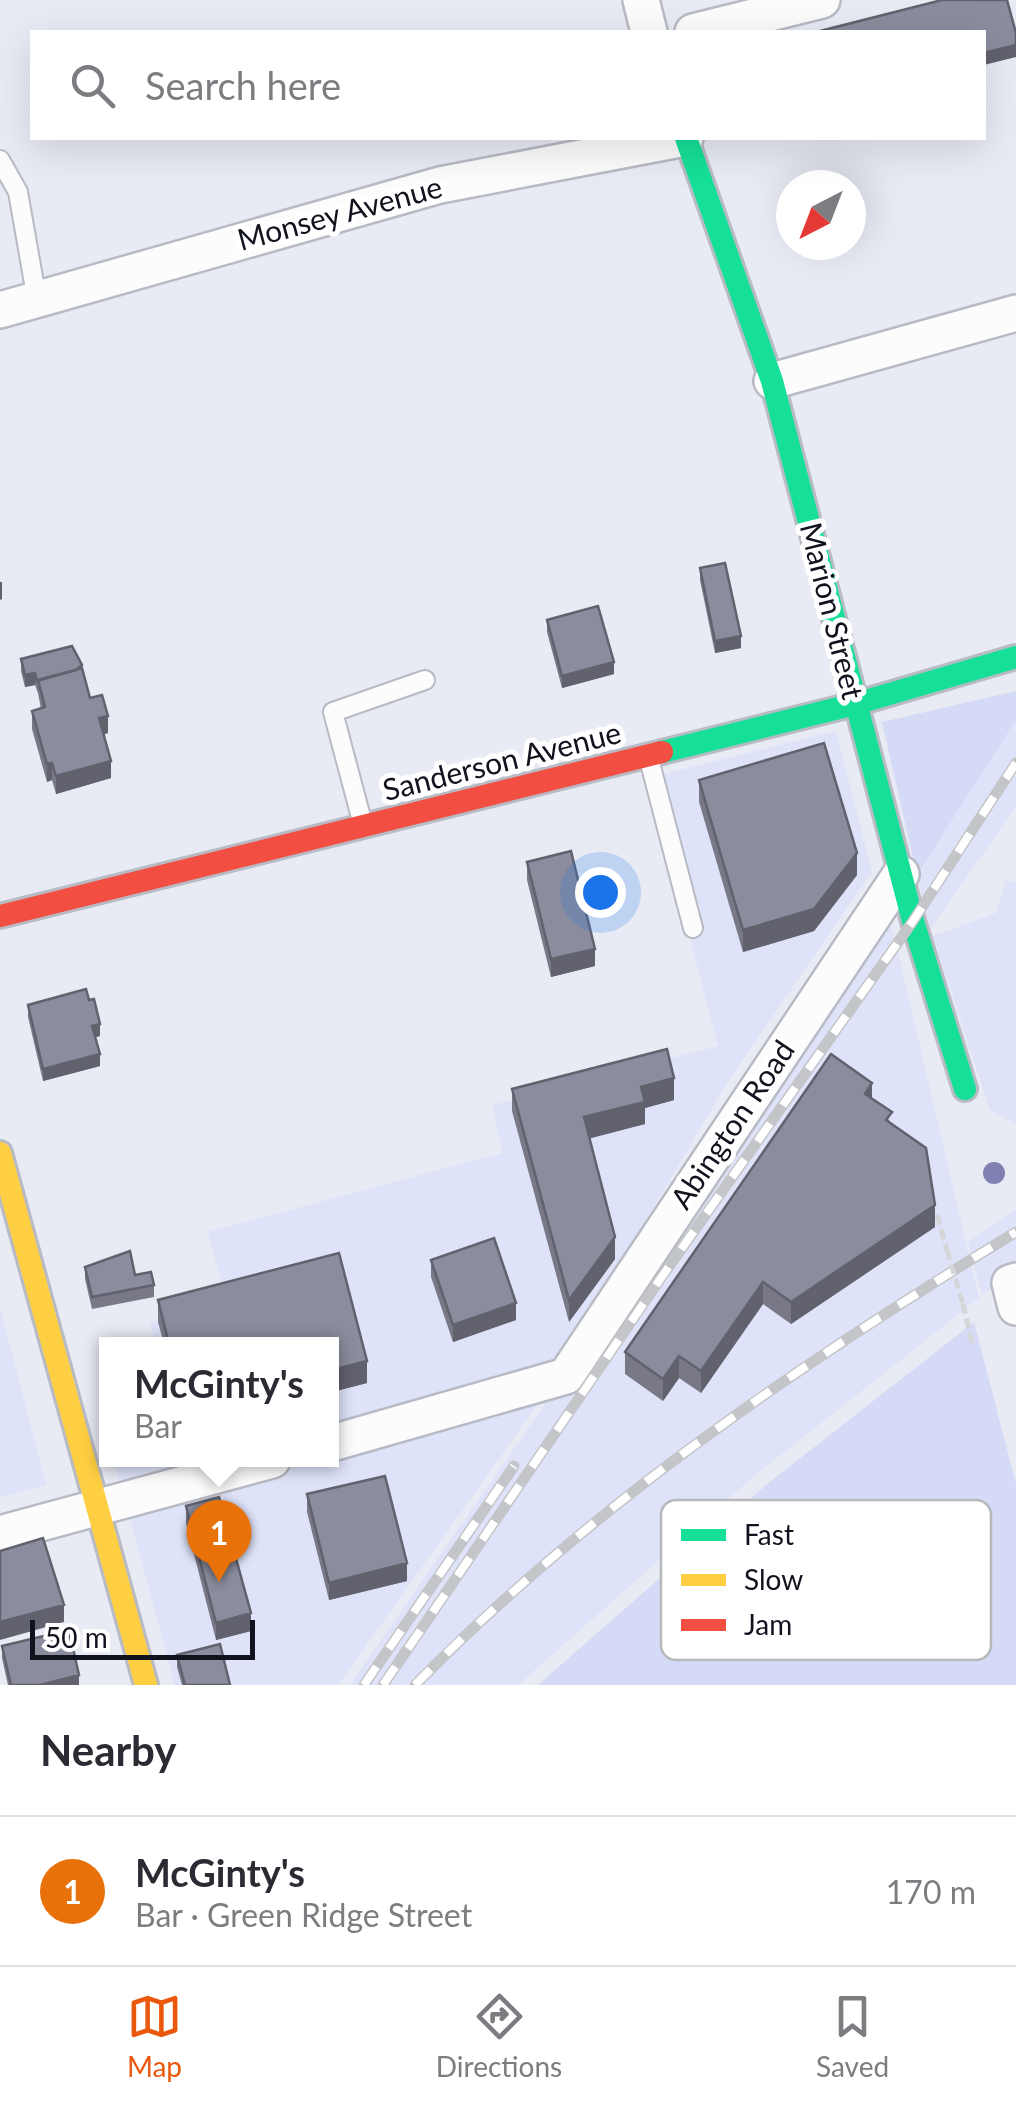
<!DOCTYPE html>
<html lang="en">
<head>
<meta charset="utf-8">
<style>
	body { margin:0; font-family:Lato,sans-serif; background:#f2f2f3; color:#2b2b33 }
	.compass { position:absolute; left:776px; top:170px; width:90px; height:90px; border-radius:50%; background:#fff; box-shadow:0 10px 40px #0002; rotate:222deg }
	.scale { position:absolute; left:30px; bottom:25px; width:225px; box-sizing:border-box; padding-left:10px; border:5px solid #10121d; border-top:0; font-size:28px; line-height:35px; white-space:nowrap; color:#10121d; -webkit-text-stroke:8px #fff; paint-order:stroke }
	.you { position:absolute; left:600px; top:892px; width:35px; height:35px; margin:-25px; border:8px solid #fff; border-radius:50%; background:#1a73e8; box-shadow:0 0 0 15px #1a73e833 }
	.badge { display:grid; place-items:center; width:65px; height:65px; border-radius:50%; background:#ea580c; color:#fff; font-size:32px; font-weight:700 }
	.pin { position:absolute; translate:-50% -82px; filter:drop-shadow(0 2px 5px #0008) }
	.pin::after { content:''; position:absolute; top:52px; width:35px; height:30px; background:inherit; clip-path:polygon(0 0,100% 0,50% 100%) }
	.popup { position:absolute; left:99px; top:1337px; width:240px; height:130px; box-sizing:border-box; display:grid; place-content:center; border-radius:0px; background:#fff; filter:drop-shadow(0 2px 8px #0005); font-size:32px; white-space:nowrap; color:#7c7c81 }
	.popup b { font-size:38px; color:#2b2b33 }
	.popup::after { content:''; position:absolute; left:50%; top:100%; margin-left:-20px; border:20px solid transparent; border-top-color:#fff }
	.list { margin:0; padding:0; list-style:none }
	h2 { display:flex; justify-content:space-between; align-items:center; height:130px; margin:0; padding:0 40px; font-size:42px }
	h2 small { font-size:32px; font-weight:400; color:#7c7c81 }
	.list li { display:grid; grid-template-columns:65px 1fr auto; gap:30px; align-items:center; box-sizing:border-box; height:150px; padding:0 40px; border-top:2px solid #e1e1e2 }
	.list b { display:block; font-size:38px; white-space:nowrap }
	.list p { margin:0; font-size:32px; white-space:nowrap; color:#7c7c81 }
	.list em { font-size:32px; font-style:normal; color:#7c7c81 }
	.icon { flex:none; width:55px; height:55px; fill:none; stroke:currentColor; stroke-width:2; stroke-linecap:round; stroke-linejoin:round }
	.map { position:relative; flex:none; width:1016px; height:1685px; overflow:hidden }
	.search { position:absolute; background:#fff; box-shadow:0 10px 40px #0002; left:30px; right:30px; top:30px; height:110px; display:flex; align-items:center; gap:25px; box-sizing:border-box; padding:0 35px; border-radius:0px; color:#7c7c81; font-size:38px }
	.sheet { height:280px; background:#fff }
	nav { display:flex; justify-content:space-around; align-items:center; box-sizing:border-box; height:140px; border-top:2px solid #e1e1e2; background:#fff; font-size:28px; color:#7c7c81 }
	nav a { display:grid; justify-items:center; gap:5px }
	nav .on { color:#ea580c }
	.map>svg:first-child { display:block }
</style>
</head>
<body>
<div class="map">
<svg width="1016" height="1685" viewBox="0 0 1016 1685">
	<rect width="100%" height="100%" fill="#e8eaf4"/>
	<path fill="#dfe3f9" d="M1016,720V807L930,929L917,875Z
		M836,731L872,872L728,1081L540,1401L338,1685H175L114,1460H332V1344H156L150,1323L226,1300L208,1232L502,1153L493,1105L718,1046L648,778Z
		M1006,880L1016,883V1124L990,1110L933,936L996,913Z
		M888,910L979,1298L753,1477L518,1685H350Z
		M1016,1210V1271L982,1295L968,1242Z
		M0,1307L46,1485L0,1497Z"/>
	<path fill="#d5dbf6" d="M1016,691V720L917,875L882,722Z
		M974,1322L1016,1484V1685H538L766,1485Z"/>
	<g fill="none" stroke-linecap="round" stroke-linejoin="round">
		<g stroke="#b8bac4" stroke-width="22">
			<path id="lane" d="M0,160L18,192L37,300
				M649,759L693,928
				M362,821L333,712L425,680"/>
		</g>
		<g stroke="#b8bac4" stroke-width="40">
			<path id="street" d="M641,0L649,32
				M693,32L822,0
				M0,310L440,185L685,138
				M772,381L1016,313
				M1016,1281L1010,1283L1016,1307
				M332,1443L566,1376L901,874
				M0,1534L272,1460"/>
		</g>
		<g stroke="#b8bac4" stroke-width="28">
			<path id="fast" d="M686,138L772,381L913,921L965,1089
				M662,752L855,704L1016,657"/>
		</g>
		<g stroke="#b8bac4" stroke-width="28">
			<path id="slow" d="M0,1153L146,1685"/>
		</g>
		<g stroke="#b8bac4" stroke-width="28">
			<path id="jam" d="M0,916L662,752"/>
		</g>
		<path stroke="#d5d6d9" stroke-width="5" stroke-dasharray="10 5" stroke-linecap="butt" d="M937,1215L947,1250
			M963,1304L972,1343"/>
		<use href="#lane" stroke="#fcfcfd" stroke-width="18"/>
		<use href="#street" stroke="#fcfcfd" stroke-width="35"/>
		<use href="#fast" stroke="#16e098" stroke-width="22"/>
		<use href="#slow" stroke="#ffcf43" stroke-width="22"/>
		<use href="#jam" stroke="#f24e42" stroke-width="22"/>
		<g stroke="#c3c5c8" stroke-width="11">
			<path id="rail" d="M364,1685L514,1466
				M383,1685L663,1275L913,921L1016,763
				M415,1685C592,1505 801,1363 1016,1232"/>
		</g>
		<use href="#rail" stroke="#fff" stroke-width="8" stroke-dasharray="22" stroke-linecap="butt"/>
		<path stroke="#d5d6d9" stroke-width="5" stroke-dasharray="10 5" stroke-linecap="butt" d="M947,1250L963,1304"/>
	</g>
	<circle fill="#8080b3" cx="994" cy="1173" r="11"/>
	<path fill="#787887" d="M700,568L741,648L715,653L700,580Z
		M547,620L614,674L562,688L547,632Z
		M21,659L82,670L90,698L108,733L104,734L111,778L56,794L52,780L47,782L32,729V711L41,709L38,693L35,685L25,687L21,671Z
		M699,780L857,875L814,931L743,952L699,802Z
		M527,862L595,966L551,977L527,880Z
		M28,1005L100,1036L95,1037L100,1066L43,1081L28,1017Z
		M512,1089L674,1100L645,1108V1124L589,1138L615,1259L569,1322L512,1111Z
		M872,1099L892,1124L935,1227L791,1324L763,1304L701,1393L679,1378L663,1401L625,1374V1352Z
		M339,1253L367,1361V1383L332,1392V1344H164L158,1322V1300Z
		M431,1260L516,1320L453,1342L431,1277Z
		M85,1267L135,1275L154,1285V1297L92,1309L85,1279Z
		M307,1494L407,1581L329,1600L307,1512Z
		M186,1506L251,1631L216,1640L186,1523Z
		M2,1646L79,1685H8L2,1658Z
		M177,1655L230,1685H182L177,1667Z"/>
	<path fill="#61626e" d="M1016,45V57L984,65V53Z
		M0,582H2V599L0,600Z
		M741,636V648L715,653V641Z
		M614,662V674L562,688V676Z
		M35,673V685L25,687V675Z
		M108,716V733L99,736V718Z
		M111,761V778L56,794V776Z
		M52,763V780L47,782V764Z
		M857,853V875L814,931L743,952V930Z
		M595,949V966L551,977V959Z
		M100,1024V1036L92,1038V1026Z
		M100,1054V1066L43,1081V1069Z
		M674,1078V1100L645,1108V1124L584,1140V1117L641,1087Z
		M872,1083V1105L865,1094Z
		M935,1205V1227L791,1324V1302Z
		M615,1237V1259L569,1322V1300Z
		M763,1282V1304L701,1393V1371Z
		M516,1303V1320L453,1342V1325Z
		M679,1356V1378L663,1401V1379Z
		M367,1361V1383L332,1392V1370Z
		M407,1563V1581L329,1600V1583Z
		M64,1605V1622L0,1640V1622Z
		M251,1613V1631L216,1640V1623Z
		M79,1675V1685H40Z"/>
	<path fill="#8b8c9d" stroke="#61626e" stroke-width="2.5" d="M942,0H1007L1016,33V45L984,53V32H816Z
		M725,563L741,636L715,641L700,568Z
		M598,606L614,662L562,676L547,620Z
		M72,646L82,665L76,670L37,681L35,673L25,675L21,659Z
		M82,668L90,698L102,695L108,716L99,718L111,761L56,776L52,763L47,764L32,711L45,707L38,680Z
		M824,743L857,853L814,909L743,930L699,780Z
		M571,851L595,949L551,959L527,862Z
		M86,989L89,1000L94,999L100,1024L92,1026L100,1054L43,1069L28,1005Z
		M667,1049L674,1078L641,1087L645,1102L584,1117L615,1237L569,1300L512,1089Z
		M831,1054L872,1083L865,1094L892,1112L886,1120L926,1148L935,1205L791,1302L763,1282L701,1371L679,1356L663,1379L625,1352Z
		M494,1238L516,1303L453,1325L431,1260Z
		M130,1251L135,1275L151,1272L154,1285L92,1297L85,1267Z
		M339,1253L367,1361L332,1370V1344H169L158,1300Z
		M385,1476L407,1563L329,1583L307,1494Z
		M219,1497L251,1613L216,1623L186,1506Z
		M43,1538L64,1605L0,1622V1551Z
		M69,1630L79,1675L40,1685H11L2,1646Z
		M220,1644L230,1685H185L177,1655Z"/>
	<g text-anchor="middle" stroke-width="10" stroke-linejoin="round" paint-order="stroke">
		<g font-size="30" fill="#10121d" stroke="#fff">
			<text transform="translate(340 214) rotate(-15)" y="10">Monsey Avenue</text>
			<text transform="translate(831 611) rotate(76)" y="10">Marion Street</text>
			<text transform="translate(502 762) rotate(-14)" y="10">Sanderson Avenue</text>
			<text transform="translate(733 1125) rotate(-56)" y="10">Abington Road</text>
		</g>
	</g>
	<rect x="661" y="1500" width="330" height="160" rx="15" fill="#fff" stroke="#b7b8bb" stroke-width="2.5"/>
	<rect x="681" y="1529" width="45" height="12" fill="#16e098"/>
	<rect x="681" y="1574" width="45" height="12" fill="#ffcf43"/>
	<rect x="681" y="1619" width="45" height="12" fill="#f24e42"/>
	<g font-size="28" fill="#10121d">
		<text x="744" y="1545">Fast</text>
		<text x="744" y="1590">Slow</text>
		<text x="744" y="1635">Jam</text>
	</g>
</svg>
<svg class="compass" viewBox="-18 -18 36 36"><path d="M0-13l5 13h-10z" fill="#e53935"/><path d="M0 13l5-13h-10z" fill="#7c7c81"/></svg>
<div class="scale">50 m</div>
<div class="you"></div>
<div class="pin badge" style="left:219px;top:1582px;background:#e8710a">1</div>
<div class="popup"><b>McGinty's</b>Bar</div>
<div class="search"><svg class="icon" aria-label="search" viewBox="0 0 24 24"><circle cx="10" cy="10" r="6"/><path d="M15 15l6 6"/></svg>Search here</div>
</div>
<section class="sheet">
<h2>Nearby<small></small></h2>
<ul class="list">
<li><span class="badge" style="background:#e8710a">1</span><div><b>McGinty's</b><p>Bar · Green Ridge Street</p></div><em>170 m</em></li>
</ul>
</section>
<nav>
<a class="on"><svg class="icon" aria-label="map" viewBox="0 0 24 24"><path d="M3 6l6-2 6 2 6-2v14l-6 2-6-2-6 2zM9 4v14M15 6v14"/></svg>Map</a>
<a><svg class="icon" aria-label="directions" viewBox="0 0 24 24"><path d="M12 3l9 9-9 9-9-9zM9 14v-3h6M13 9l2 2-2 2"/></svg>Directions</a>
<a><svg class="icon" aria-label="saved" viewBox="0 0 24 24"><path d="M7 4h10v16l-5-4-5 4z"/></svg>Saved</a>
</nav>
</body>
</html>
